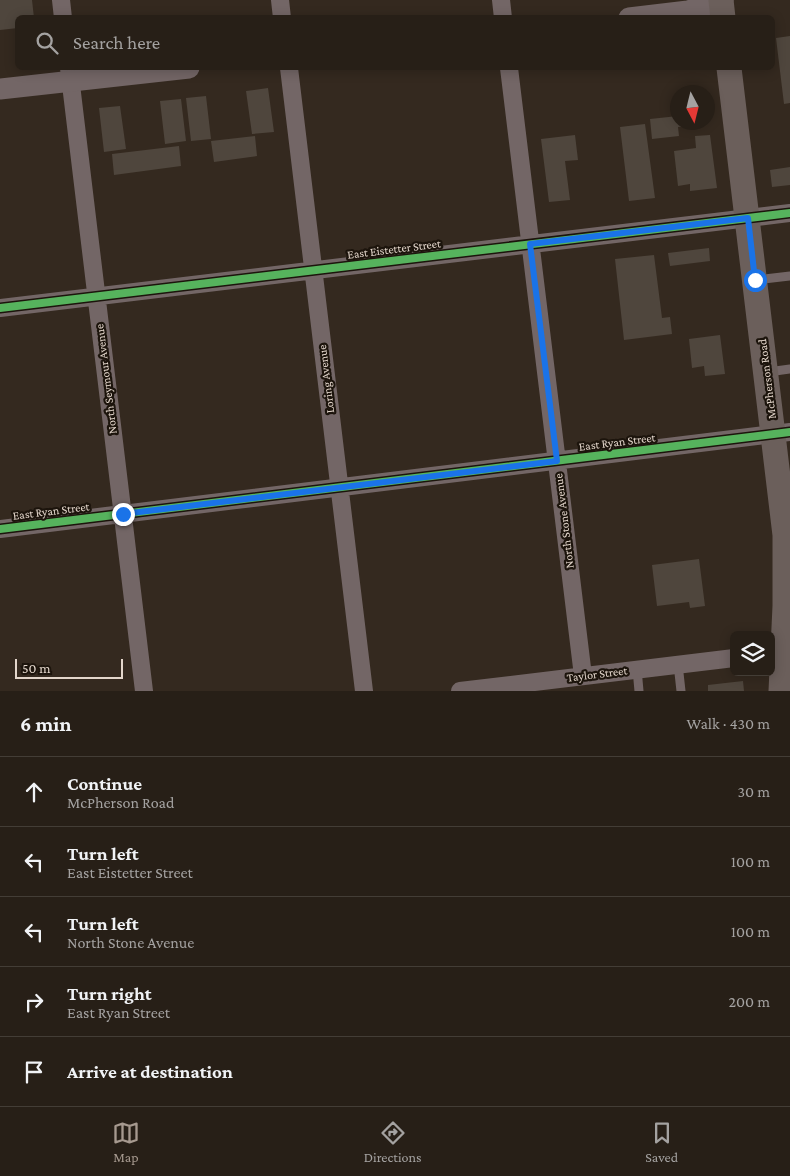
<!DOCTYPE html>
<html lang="en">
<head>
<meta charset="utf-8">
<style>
	body { margin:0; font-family:"Crimson Pro",serif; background:#332c24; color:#f1f3f6 }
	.controls { position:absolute; right:15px; bottom:15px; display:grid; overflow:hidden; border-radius:8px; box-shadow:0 2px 12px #0003 }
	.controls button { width:45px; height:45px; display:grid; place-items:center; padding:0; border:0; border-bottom:1px solid #433d36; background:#271f17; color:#f1f3f6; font:25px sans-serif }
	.compass { position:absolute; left:670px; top:85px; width:45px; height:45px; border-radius:50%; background:#271f17; box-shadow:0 2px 12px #0003; rotate:173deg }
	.scale { position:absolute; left:15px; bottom:12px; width:108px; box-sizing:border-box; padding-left:5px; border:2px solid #e3d6cb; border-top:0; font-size:14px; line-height:18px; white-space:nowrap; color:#e3d6cb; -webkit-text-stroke:4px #1c140c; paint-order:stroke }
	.stop { position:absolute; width:15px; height:15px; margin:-11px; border:4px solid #1a73e8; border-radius:50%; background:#fff }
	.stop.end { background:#1a73e8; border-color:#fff; box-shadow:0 1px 5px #0008 }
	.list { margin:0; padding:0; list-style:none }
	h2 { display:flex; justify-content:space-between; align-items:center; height:65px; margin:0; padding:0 20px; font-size:21px }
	h2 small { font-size:16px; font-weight:400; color:#a4a2a1 }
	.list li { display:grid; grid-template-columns:32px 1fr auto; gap:15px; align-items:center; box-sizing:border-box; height:70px; padding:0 20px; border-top:1px solid #433d36 }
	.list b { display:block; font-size:19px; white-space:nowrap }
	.list p { margin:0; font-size:16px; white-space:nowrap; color:#a4a2a1 }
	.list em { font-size:16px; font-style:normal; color:#a4a2a1 }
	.icon { flex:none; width:28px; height:28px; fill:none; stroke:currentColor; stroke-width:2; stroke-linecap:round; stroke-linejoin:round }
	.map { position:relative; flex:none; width:790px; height:691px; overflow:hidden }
	.search { position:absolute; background:#271f17; box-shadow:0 2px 12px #0003; left:15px; right:15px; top:15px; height:55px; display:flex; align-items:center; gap:12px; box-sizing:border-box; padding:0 18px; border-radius:8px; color:#a4a2a1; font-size:19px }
	.sheet { height:415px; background:#271f17 }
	nav { display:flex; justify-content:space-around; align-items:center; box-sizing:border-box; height:70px; border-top:1px solid #433d36; background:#271f17; font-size:14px; color:#a4a2a1 }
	nav a { display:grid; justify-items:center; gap:2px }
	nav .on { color:#a6998f }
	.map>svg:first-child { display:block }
</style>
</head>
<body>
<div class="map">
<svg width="790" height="691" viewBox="0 0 790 691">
	<rect width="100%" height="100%" fill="#34291f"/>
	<path fill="#4f463d" d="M0,0H32L34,18H18V28L0,30Z
		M790,36V103L784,104L776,38Z
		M268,88L274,132L252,134L246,91Z
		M206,96L211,139L191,141L186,98Z
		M181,99L186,141L165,144L160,101Z
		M120,106L126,149L104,152L99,108Z
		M678,116V122H701V124L678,127L679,136L652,139L650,119Z
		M645,124L655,198L629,201L620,127Z
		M575,135L578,160L565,161L570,200L549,202L541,139Z
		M710,135L717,188L690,191V184L678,186L674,151L696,148L695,136Z
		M255,136L257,156L214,162L211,141Z
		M179,146L181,166L114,175L112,154Z
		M790,167V185L772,187L770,170Z
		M709,248L710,261L670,266L668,253Z
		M654,255L662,318L670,317L672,334L624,340L615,259Z
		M720,335L725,374L705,376L704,366L692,368L689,339Z
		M699,559L705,606L690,608L689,602L657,606L652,565Z
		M743,681L744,691H708V685Z"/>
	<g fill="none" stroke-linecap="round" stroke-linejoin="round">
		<path stroke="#736666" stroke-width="9" d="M755,280L790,276
			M768,372L790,369
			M678,664L681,691
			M637,669L639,691"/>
		<path stroke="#736666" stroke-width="18" d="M61,0L63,18
			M280,0L282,18
			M501,0L503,18
			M69,68L144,691
			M289,68L364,691
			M509,68L583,676
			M0,308L790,213
			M0,529L790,432
			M460,691L734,658"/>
		<path stroke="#736666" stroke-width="21" d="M629,18L688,11L723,0
			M0,89L189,68"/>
		<path stroke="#6b5f5b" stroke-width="25" d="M721,0L723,18
			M729,68L785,535V606L781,691"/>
		<g stroke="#1c140c" stroke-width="11">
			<path id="cycleway" d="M0,308L790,213
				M0,529L790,432"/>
		</g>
		<use href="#cycleway" stroke="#56b35d" stroke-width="8"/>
	</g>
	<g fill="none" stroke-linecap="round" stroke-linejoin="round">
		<path stroke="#1a73e8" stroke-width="6" d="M123,514L557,461L530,244L748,218L755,280"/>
	</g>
	<g text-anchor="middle" stroke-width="4.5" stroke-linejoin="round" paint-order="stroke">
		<g font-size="12" fill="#e3d6cb" stroke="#1c140c">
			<text transform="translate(394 249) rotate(-7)" y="4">East Eistetter Street</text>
			<text transform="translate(106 379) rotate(-97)" y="4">North Seymour Avenue</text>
			<text transform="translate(326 379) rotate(-97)" y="4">Loring Avenue</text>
			<text transform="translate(767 379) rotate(-97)" y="4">McPherson Road</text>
			<text transform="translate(617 442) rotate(-7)" y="4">East Ryan Street</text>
			<text transform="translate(51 511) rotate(-7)" y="4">East Ryan Street</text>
			<text transform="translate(564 521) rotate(-97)" y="4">North Stone Avenue</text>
			<text transform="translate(597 674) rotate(-7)" y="4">Taylor Street</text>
		</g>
	</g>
</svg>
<div class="controls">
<button><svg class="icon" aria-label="layers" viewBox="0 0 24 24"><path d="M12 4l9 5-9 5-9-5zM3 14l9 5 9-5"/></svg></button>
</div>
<svg class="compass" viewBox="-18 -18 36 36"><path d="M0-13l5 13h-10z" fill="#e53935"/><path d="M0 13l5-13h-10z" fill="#a4a2a1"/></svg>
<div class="scale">50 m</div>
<div class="stop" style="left:755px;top:280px"></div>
<div class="stop end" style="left:123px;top:514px"></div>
<div class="search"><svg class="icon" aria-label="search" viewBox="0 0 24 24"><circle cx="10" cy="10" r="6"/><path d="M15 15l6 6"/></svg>Search here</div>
</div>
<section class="sheet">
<h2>6 min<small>Walk · 430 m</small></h2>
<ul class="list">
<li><svg class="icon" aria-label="ahead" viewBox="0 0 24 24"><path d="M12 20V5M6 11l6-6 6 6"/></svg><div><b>Continue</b><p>McPherson Road</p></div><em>30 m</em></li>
<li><svg class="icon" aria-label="left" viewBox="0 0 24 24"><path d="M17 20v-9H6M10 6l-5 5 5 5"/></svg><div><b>Turn left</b><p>East Eistetter Street</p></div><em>100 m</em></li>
<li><svg class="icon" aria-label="left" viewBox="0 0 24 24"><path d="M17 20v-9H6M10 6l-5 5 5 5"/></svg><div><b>Turn left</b><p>North Stone Avenue</p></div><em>100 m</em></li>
<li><svg class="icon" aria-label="right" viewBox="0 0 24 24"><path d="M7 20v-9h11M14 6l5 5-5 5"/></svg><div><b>Turn right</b><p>East Ryan Street</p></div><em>200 m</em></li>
<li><svg class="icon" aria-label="arrive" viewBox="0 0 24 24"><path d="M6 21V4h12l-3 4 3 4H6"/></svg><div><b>Arrive at destination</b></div></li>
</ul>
</section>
<nav>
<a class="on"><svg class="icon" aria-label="map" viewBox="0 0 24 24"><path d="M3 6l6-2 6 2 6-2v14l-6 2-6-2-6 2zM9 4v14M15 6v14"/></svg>Map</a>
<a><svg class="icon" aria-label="directions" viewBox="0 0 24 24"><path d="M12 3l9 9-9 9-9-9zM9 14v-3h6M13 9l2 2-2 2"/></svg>Directions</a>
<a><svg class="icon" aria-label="saved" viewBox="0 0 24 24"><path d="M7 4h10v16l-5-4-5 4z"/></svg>Saved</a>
</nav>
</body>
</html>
